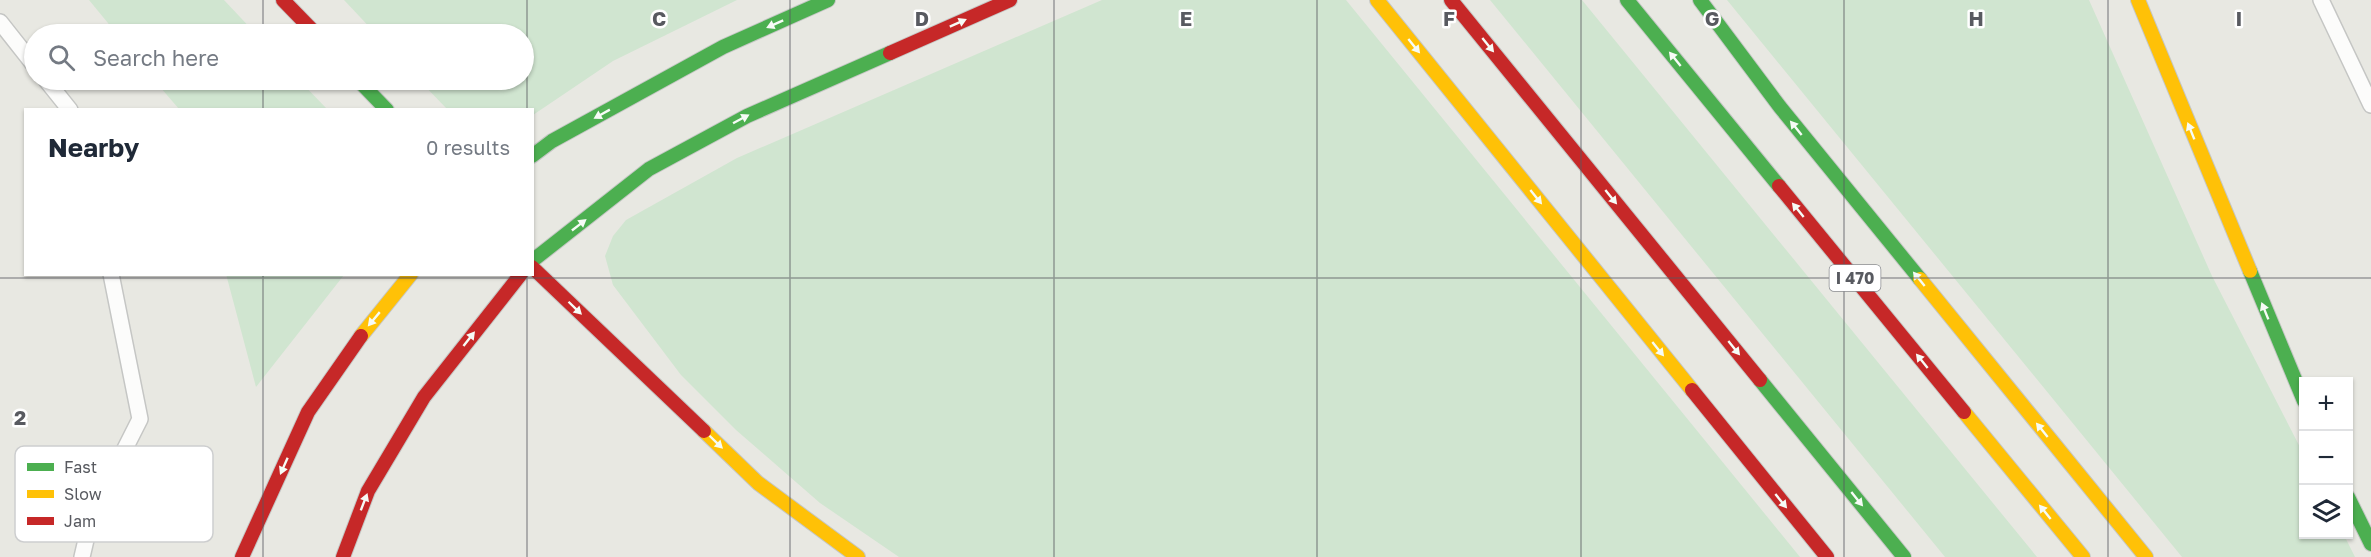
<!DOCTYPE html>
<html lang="en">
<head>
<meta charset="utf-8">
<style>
	body { margin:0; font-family:"Golos Text",sans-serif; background:#f2f2f3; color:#1f2937 }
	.controls { position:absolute; right:18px; bottom:18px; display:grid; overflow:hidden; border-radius:0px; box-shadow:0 2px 4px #0004 }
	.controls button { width:54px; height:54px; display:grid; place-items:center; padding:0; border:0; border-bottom:2px solid #e0e1e3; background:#fff; color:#1f2937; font:30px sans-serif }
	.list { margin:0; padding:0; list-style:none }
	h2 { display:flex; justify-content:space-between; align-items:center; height:78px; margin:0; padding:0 24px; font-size:26px }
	h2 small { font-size:20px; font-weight:400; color:#747a83 }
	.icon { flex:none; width:33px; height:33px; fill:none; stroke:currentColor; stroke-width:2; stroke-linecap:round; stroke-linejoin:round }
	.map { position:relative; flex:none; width:2371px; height:557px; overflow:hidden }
	.search { position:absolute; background:#fff; box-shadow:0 2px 4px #0004; left:24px; top:24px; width:510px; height:66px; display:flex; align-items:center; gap:15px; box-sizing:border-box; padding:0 21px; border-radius:33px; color:#747a83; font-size:22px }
	.panel { position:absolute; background:#fff; box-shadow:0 2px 4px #0004; left:24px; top:108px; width:510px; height:168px; border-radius:0px }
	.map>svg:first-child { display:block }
</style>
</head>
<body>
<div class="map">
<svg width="2371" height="557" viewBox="0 0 2371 557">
	<rect width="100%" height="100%" fill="#e8e8e2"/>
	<path fill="#d0e5d0" d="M89,0H224L256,34H117Z
		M344,0H737L613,61L533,115L532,110L447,109L419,80H524V34H376Z
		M1102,0H1346L1800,557H899L820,503L736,430L681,375L613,285L605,256L613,236L626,220L737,158Z
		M1490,0H1582L2037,557H1945Z
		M1727,0H2089L2212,276L2303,453L2304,534L2344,535L2355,557H2182Z
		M154,80H299L327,109H179Z
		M226,274H343L344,275L256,387Z"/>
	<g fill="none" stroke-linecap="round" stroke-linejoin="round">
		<g stroke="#c5c6c4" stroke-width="18">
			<path id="lane" d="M2321,0L2371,105
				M0,22L34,65
				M46,80L70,110
				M82,557L92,514L140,419L111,274"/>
		</g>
		<g stroke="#c5c7c5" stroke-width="16">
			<path id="fast" d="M1627,0L1779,186
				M1700,0L1780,107L1920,279
				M358,80L387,110
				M532,156L552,141L723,47L828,0
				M532,261L649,169L747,116L890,53
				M2250,271L2304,401
				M1760,380L1904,557
				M2348,497L2371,544"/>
		</g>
		<g stroke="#c5c7c5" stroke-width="16">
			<path id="slow" d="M1377,0L1692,390
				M2138,0L2250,271
				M1920,279L2146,557
				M361,336L411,274
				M1964,412L2083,557
				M704,431L758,483L858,557"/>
		</g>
		<g stroke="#c5c7c5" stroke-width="16">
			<path id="jam" d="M283,0L316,34
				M1451,0L1760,380
				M890,53L1010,0
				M1779,186L1964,412
				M532,267L704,431
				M1692,390L1827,557
				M242,557L308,412L361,336
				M343,557L368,491L424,397L521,274"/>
		</g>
		<use href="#lane" stroke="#fcfcfb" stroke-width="15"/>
		<use href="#fast" stroke="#4caf50" stroke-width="14"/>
		<use href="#slow" stroke="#ffc107" stroke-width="14"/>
		<use href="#jam" stroke="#c62828" stroke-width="14"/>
	</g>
	<defs><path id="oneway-solid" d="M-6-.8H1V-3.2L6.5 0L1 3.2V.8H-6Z" transform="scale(1.5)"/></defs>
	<g fill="#f6fbf6">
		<use href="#oneway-solid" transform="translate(958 23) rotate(-24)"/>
		<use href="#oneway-solid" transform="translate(775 24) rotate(156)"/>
		<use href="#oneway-solid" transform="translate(1488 45) rotate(51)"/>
		<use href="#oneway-solid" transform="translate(1414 46) rotate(51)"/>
		<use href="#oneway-solid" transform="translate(1675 59) rotate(-129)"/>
		<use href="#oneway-solid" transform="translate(602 114) rotate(151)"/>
		<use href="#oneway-solid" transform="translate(741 119) rotate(-28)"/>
		<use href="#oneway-solid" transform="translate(1796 128) rotate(-129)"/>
		<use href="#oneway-solid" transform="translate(2191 131) rotate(-112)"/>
		<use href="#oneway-solid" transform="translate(1536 197) rotate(51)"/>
		<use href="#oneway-solid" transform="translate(1611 197) rotate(51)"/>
		<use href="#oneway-solid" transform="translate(1798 210) rotate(-129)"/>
		<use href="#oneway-solid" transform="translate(579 225) rotate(-38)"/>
		<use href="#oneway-solid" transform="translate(1919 279) rotate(-129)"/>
		<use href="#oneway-solid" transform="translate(575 308) rotate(44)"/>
		<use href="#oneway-solid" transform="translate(2265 311) rotate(-112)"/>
		<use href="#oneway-solid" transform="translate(374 319) rotate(130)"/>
		<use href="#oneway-solid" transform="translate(469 339) rotate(-52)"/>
		<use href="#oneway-solid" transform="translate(1734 348) rotate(51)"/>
		<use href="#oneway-solid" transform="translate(1658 349) rotate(51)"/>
		<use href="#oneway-solid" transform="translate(1922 361) rotate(-129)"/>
		<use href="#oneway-solid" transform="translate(2042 430) rotate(-129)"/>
		<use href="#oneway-solid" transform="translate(716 442) rotate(44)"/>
		<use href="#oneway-solid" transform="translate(284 466) rotate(114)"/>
		<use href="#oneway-solid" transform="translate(1857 499) rotate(51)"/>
		<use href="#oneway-solid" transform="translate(1781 501) rotate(51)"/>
		<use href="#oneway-solid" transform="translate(364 502) rotate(-69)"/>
		<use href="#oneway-solid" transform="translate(2045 512) rotate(-129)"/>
	</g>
	<path fill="none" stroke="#585a60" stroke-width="1.5" stroke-opacity="0.55" d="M263,0V34M527,0V110M790,0V557M1054,0V557M1317,0V557M1581,0V557M1844,0V557M2108,0V557M263,80V110M263,274V557M527,274V557M0,278H2371"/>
	<g text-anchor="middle" stroke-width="5" stroke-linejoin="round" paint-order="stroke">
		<rect fill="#fff" stroke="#8a8c90" stroke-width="1.5" x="1829.5" y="265" width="51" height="26" rx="4.5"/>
		<g font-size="16" font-weight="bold" fill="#585a60">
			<text x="1855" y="284">I 470</text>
		</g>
	</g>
	<rect x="15" y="446" width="198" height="96" rx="9" fill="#fff" stroke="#cdcecf" stroke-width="1.5"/>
	<rect x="27" y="463" width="27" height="8" fill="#4caf50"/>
	<rect x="27" y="490" width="27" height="8" fill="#ffc107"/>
	<rect x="27" y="517" width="27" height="8" fill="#c62828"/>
	<g font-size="16" fill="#585a60">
		<text x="64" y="473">Fast</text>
		<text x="64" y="500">Slow</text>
		<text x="64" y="527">Jam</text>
	</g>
	<g font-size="20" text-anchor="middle" font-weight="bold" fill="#585a60" stroke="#fff" stroke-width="5" stroke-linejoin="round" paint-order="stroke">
		<text x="659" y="26">C</text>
		<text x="922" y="26">D</text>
		<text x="1186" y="26">E</text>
		<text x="1449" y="26">F</text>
		<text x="1712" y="26">G</text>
		<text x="1976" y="26">H</text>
		<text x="2239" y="26">I</text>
		<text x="20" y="425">2</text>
	</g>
</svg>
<div class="controls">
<button>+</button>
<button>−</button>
<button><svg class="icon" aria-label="layers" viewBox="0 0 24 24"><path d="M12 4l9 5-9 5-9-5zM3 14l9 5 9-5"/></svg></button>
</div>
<div class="search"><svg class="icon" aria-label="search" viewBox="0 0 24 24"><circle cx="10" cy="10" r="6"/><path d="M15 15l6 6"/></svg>Search here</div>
<section class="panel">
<h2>Nearby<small>0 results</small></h2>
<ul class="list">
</ul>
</section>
</div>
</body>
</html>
